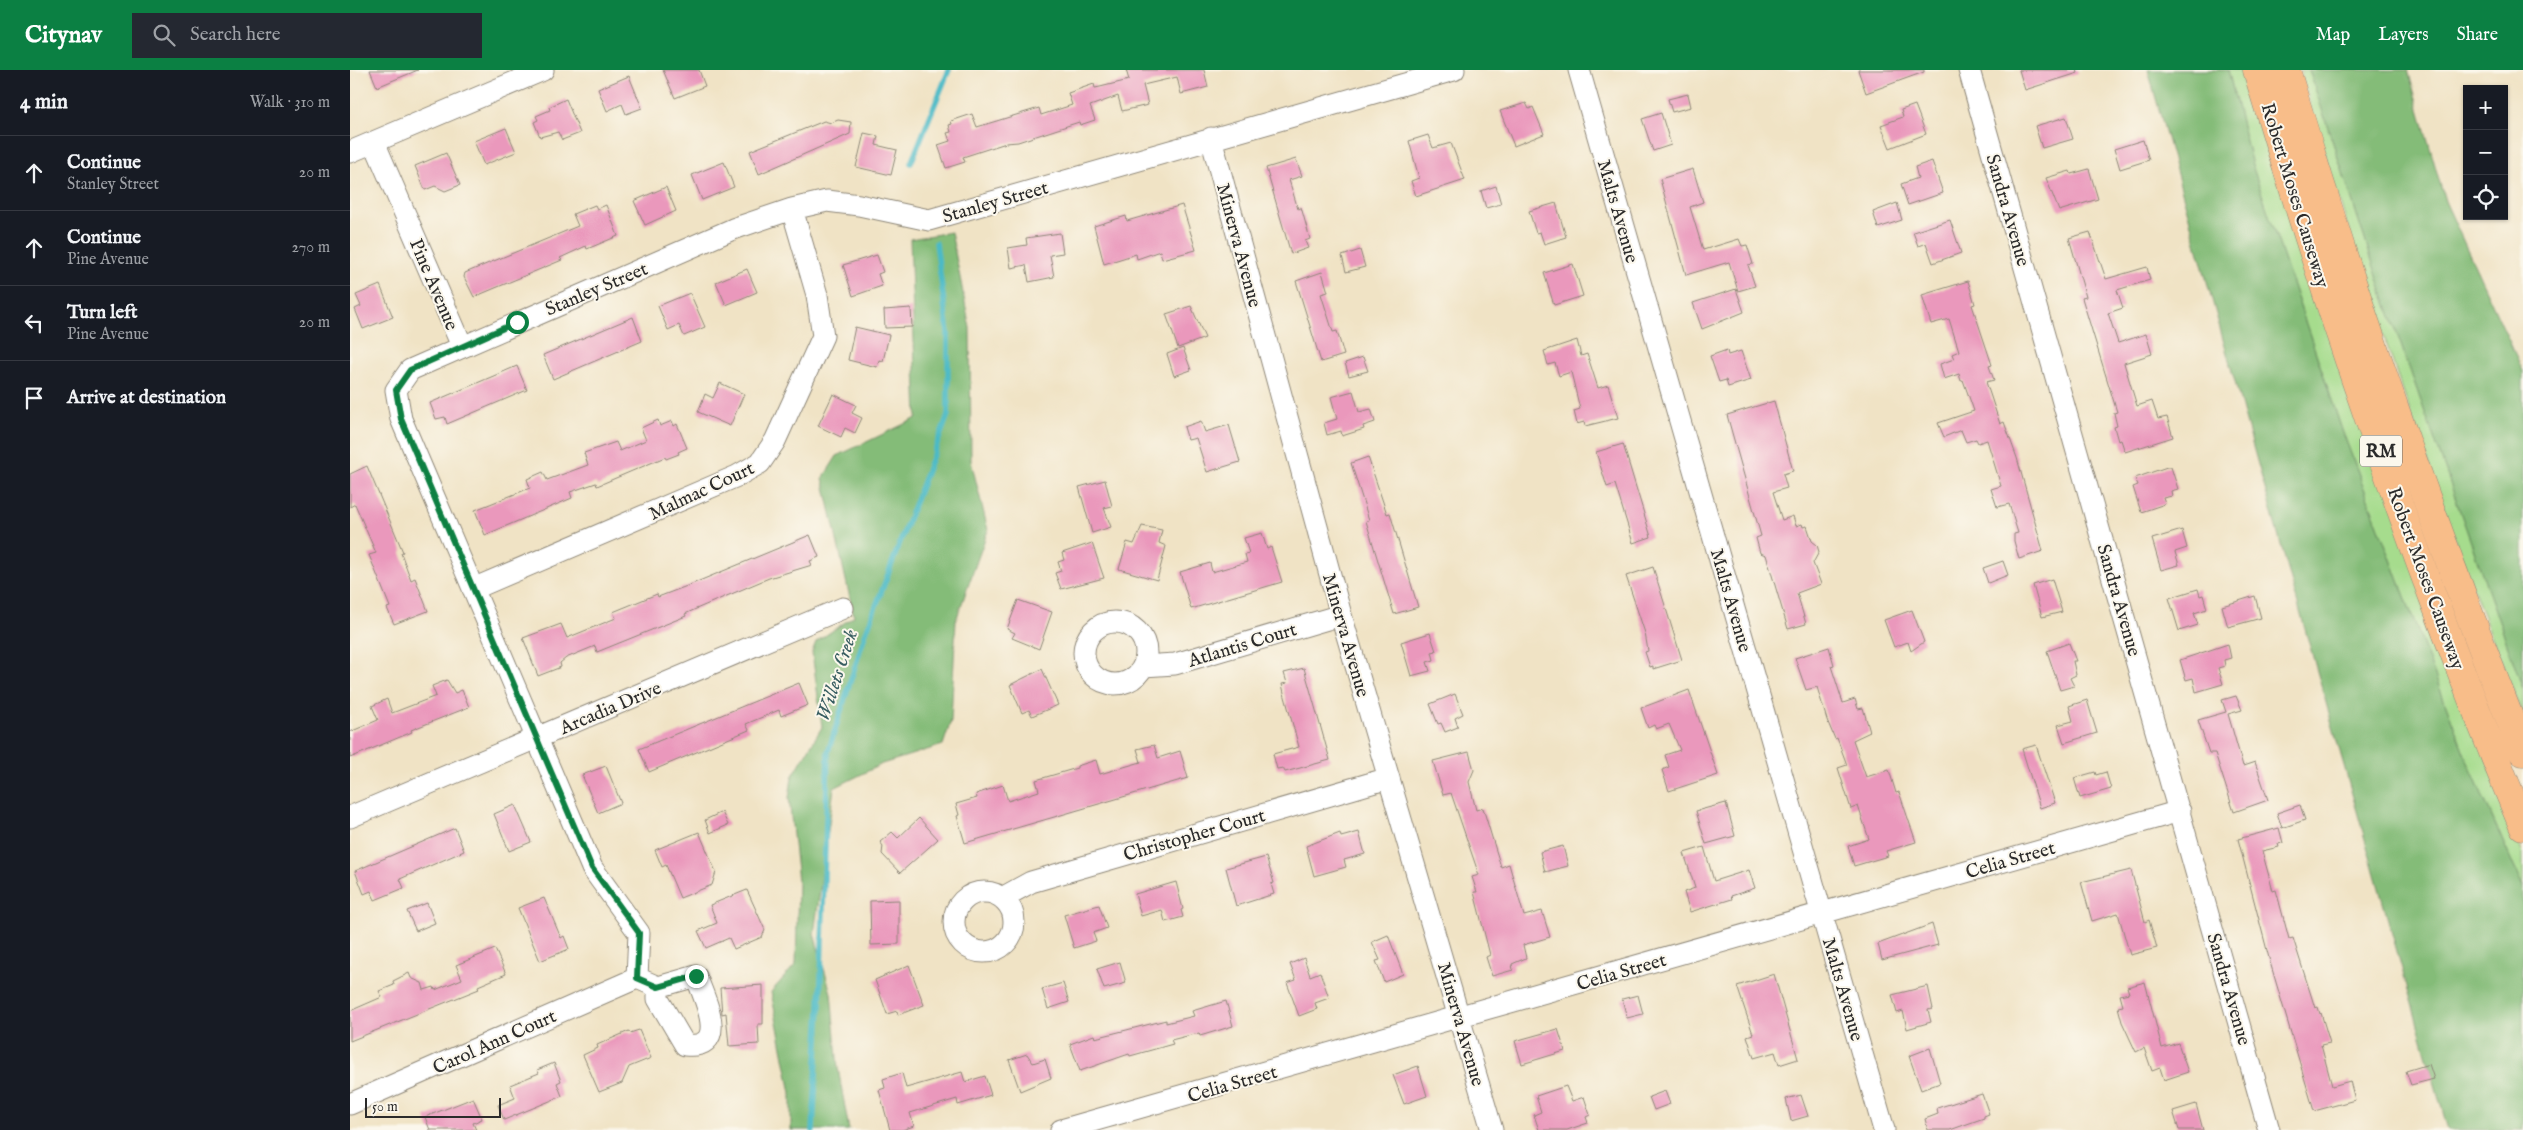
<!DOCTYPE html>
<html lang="en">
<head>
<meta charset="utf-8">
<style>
	body { margin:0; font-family:"IM FELL English",serif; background:#242831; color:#f1f3f6 }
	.controls { position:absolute; right:15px; top:15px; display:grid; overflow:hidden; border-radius:0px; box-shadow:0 1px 4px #0004 }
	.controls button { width:45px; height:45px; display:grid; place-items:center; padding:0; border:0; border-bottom:1px solid #363941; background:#171b24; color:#f1f3f6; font:25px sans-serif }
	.scale { position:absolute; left:15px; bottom:12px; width:136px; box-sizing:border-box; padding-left:5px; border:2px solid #2b2b2b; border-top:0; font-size:14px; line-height:18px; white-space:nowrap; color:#2b2b2b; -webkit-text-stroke:4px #fbf7ec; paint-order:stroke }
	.stop { position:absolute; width:15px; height:15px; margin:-11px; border:4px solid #0b8043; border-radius:50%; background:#fff }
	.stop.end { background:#0b8043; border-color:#fff; box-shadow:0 1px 5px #0008 }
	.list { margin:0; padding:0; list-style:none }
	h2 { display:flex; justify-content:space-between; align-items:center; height:65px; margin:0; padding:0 20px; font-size:21px }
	h2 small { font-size:16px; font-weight:400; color:#9ea1a6 }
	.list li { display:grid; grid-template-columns:32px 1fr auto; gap:15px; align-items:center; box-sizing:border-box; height:75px; padding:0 20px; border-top:1px solid #363941 }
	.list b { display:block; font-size:19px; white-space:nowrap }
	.list p { margin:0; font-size:16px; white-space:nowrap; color:#9ea1a6 }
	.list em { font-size:16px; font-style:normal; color:#9ea1a6 }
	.icon { flex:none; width:28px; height:28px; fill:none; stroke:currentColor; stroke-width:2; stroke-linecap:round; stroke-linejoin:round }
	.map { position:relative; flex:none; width:2173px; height:1060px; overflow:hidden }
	header { display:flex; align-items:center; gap:30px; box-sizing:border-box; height:70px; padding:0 25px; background:#0b8043; color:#fff }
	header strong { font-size:24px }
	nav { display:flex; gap:28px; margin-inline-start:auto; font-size:18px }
	.search { width:350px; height:45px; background:#242831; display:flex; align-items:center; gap:12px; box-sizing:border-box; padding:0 18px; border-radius:0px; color:#9ea1a6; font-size:19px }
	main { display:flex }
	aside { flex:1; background:#171b24 }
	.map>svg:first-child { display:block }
</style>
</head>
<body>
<header>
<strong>Citynav</strong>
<div class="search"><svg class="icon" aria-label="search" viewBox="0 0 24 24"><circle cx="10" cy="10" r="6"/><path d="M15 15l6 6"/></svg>Search here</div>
<nav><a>Map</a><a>Layers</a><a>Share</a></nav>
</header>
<main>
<aside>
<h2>4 min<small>Walk · 310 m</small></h2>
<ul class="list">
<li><svg class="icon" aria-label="ahead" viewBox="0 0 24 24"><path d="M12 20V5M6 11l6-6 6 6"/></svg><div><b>Continue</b><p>Stanley Street</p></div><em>20 m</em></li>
<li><svg class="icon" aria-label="ahead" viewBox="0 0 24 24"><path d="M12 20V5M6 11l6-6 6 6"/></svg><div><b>Continue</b><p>Pine Avenue</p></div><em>270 m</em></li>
<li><svg class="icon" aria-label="left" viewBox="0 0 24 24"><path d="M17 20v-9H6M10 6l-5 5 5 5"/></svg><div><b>Turn left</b><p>Pine Avenue</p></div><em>20 m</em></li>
<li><svg class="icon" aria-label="arrive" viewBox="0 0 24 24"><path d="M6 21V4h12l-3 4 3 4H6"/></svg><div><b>Arrive at destination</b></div></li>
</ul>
</aside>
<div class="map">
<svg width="2173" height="1060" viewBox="0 0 2173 1060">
	<rect width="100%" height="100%" fill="#fbf7ec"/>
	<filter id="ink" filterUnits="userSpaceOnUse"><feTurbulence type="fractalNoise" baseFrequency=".02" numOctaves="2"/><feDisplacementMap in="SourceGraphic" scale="10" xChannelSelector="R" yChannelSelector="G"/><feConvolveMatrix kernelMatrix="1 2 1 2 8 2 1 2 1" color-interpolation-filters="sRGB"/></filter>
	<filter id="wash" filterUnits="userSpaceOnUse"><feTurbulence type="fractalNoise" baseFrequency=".0096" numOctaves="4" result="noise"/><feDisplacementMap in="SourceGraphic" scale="20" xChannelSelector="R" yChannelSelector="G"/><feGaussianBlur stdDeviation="1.12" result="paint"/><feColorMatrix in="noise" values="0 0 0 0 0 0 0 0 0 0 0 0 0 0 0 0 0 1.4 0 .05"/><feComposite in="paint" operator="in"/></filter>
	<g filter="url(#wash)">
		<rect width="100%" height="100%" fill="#f0e3c5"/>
		<path fill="#a6dc8d" stroke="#68845c" d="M1878,0H1897L2154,739L2173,784V817L2116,688L1992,360L1902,95Z
			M1950,0H1959L2032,221L2173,619V644C2133,549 2098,451 2064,353C2023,236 1984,119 1950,0Z"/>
		<path fill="#84bc78" stroke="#587452" d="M1798,0H1878L1902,95L1992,360L2116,688L2173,817V1060H2098L1905,384Z
			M1959,0H2058L2095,131L2173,301V619L2032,221Z
			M601,162L620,258L621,391L638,460L606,550L601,651L593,675L532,694L484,718L464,864L481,923L488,998L499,1060H441V1023L421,922L446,894L448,811L439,728L442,707L472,657L462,582L466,572L504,546L473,408L487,386L567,348L560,169Z"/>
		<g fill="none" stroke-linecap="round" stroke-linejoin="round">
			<path stroke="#4cbac6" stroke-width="5.5" d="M561,93L599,0
				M463,1060L470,938L478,682L515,565L598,345V263L586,173"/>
		</g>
		<g id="blocks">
			<path fill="#ea98bc" d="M20,0H68L27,17Z
				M313,0H349L355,16L325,28Z
				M776,0H854L858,17L831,24L827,7L793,15L798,35L772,41L768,26L740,36L745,50L730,55L729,52L668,72L656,73L613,87L615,92L596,98L588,75L600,71L597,63L601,62L599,55L602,54L601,51L622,44L627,57L689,38L691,45L722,35L718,23L744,14L745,18L750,17L779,10Z
				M1508,0H1574V2L1516,23Z
				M1669,0H1727L1728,3L1675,20Z
				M279,6L292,38L276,44L272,34L257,41L248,19Z
				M1338,24L1341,37L1322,42L1318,29Z
				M216,29L230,63L212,70L208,62L190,67L184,52L188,50L186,46L200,40L199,37Z
				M1176,33L1179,39L1183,37L1194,64L1164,76L1150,41Z
				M1565,35L1576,64L1540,78L1531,55L1553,47L1551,40Z
				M1311,43L1321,75L1303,81L1292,49Z
				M1716,47L1723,69L1692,78L1685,56Z
				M488,50L501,52L500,64L409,104L400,81L474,51L481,53Z
				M156,58L166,82L134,95L124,71Z
				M514,63L528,66L526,75L547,80L541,105L506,97Z
				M1078,65L1083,78L1101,73L1115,110L1066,126L1061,111L1069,108L1059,71Z
				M1793,70L1799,90L1770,99L1764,79Z
				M96,83L110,115L95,121L85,116L75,120L65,96Z
				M946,89L952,106L939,110L948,139L951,137L960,169L955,171L958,178L941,184L916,98Z
				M1582,91L1593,123L1558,135L1551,114L1568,108L1565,97Z
				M374,92L384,117L352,130L342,105Z
				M1343,99L1353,132L1340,137L1353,180L1389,169L1392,176L1397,175L1403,194L1398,195L1405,216L1388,221L1379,192L1336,205L1310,109Z
				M1739,99L1748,129L1709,141L1696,108L1720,101L1721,104Z
				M1146,116L1151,134L1136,138L1131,121Z
				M316,117L326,141L295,155L284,131Z
				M1206,133L1216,167L1194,174L1190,162L1186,163L1179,141Z
				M1547,133L1552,150L1528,158L1523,142Z
				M245,135L247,139L256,135L268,166L237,179L236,176L210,188L212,190L124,227L114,207L115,203L228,156L223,144Z
				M832,135L846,180L812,189L810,181L787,189L786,184L754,194L744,156L776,146L777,151Z
				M1600,150L1611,183L1583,193L1576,173L1568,176L1563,162Z
				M1740,162L1756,209L1797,197L1800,210L1767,220L1773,238L1758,243L1768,273L1796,264L1802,284L1774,293L1787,336L1802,331L1808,349L1817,347L1823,367L1775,382L1771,370L1768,371L1764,357L1767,356L1764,343L1767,342L1732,228L1736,227L1719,168Z
				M710,163L713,183L700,185L704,207L679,212L676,195L661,198L658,178L677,175L676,168Z
				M1010,180L1015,197L996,202L992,186Z
				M527,185L533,202L528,204L532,216L503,226L493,195Z
				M1223,194L1233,226L1204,235L1194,203Z
				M397,199L407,222L376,235L366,212Z
				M972,202L978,222L971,224L983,262L987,261L994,285L971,292L946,211Z
				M1618,211L1625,234L1622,235L1642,295L1639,296L1644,310L1636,312L1650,354L1654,352L1667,388L1693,481L1669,489L1664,471V464L1668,463L1659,434L1647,437L1641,419L1651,416L1637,370L1628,373L1626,369L1616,372L1611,360L1594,367L1588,353L1624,341L1613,310L1611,311L1609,304L1594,309L1590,294L1604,289L1602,284L1609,281L1599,249L1581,254L1572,225Z
				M30,215L43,247L13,259L5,239L11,236L6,225Z
				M1386,219L1394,242L1352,259L1343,233Z
				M340,223L355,257L334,266L329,255L318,260L308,236Z
				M841,236L855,268L828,278L816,244Z
				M561,238L562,257L535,258L534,240Z
				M283,247L292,271L203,309L193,285Z
				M505,257L539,265L533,291L529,290L527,297L498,290Z
				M1227,270L1231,286L1237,284L1248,318L1258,315L1268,348L1235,356L1234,352L1227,354L1224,341L1230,339L1221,302L1209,306L1205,293L1198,295L1194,281Z
				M833,278L841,300L824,306L817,284Z
				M1377,280L1378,285L1391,281L1401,310L1378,317L1376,310L1369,312L1360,286Z
				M1013,287L1018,301L999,306L995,293Z
				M167,296L177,320L97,354L95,347L86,349L80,333Z
				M370,313L394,324L380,356L348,342L355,324L363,328Z
				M1003,321L1009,342L1021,339L1025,352L1013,356L1014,359L992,366L991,361L977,365L974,353L987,349L981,327Z
				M483,324L506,335L502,343L512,348L505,363L495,358L491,367L468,356Z
				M1424,331L1443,401L1433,404L1437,418L1423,422L1432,450L1443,446L1446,456L1452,454L1453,457L1457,456L1462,471L1467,475L1469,482L1463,493L1471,514L1447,523L1456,554L1438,559L1416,485L1410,483L1406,468L1411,466L1377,345Z
				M308,350L310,356L322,351L324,356L327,354L337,378L328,382L329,384L316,389L315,387L247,416L246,413L220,422L222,428L135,465L125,440L180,418L177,409L193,402L197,410L238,395L234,383L266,372L270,381L296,370L291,358Z
				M851,351L855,362L879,355L890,392L857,402L846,368L838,370L834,357Z
				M1273,374L1301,467L1283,473L1265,414L1257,417L1246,382Z
				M1018,387L1037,444L1040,443L1068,537L1044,544L1016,451L1019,450L1001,393Z
				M17,396L53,482L51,483L61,510L65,508L78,541L44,554L37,538L40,537L19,485L26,483L5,434L0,437V404Z
				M1817,397H1821L1828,419L1821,421L1822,426L1813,428L1815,434L1791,442L1783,417L1788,415L1785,408Z
				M755,410L762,436L754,438L761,457L742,463L729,417Z
				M792,456L812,460L809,473L816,476L807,510L769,499L777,472L784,474Z
				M1832,460L1837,478L1825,482L1829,495L1811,500L1802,469Z
				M912,463L917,479L921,477L932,512L841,539L830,502L860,493L862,502L897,492L895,484L899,483L894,468Z
				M460,465L469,487L460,491L462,495L419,508L346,539L335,544L336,546L247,582L245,576L216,588L210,593L211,597L188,606L173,568L211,554L217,568L266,548L263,542L307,524L308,527L337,516Z
				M742,473L754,508L711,519L705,503L711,501L708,492L714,490L712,483Z
				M1653,491L1658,505L1638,513L1633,498Z
				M1303,497L1332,590L1303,599V596L1300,597L1295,582L1298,581L1295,563L1276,506Z
				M1702,509L1712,542L1692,547L1683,515Z
				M1848,519L1850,526L1853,525L1857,539L1844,543L1848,555L1829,561L1819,528Z
				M1905,526L1911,548L1878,557L1872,536Z
				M668,530L702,542L689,579L662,568L665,563L657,559Z
				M1562,540L1574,572L1561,581L1558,572L1544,577L1534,550Z
				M1080,563L1086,581L1082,582L1084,590L1077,592L1080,601L1061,606L1051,572Z
				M1719,573L1726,591H1723L1726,605L1720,608L1724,616L1710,620L1697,581Z
				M1878,574L1881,588L1874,590L1875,596L1868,598L1873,614L1846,622L1843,608L1836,610L1830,590Z
				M1479,577L1484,595L1481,596L1493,633L1505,629L1508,639L1513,638L1520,662L1503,670L1516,707L1539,700L1546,723L1549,722L1566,772L1536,781L1538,786L1504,796L1498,776L1519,769L1508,736L1501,739L1488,698L1497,695L1487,668L1485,669L1477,650L1467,617L1456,620L1445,588Z
				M954,598L980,690L935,702L933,698L927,699L923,684L949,677L934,623L932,614L937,613L934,603Z
				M692,599L708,635L682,646L679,640L672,643L660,615Z
				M97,610L105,623L112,620L119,637L61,660L62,662L0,688V662L28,650L22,636L37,629L42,643L86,626L82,616Z
				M449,613L458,635L431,646L429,640L396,654L399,660L299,702L289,679Z
				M1339,620L1368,705L1319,721L1312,700L1319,697L1315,685L1330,680L1319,654L1306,659L1304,655L1298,658L1291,638Z
				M1105,624L1113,644L1105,648L1108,657L1095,662L1091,653L1088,654L1080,634Z
				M1886,626L1892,640L1878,644L1893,696L1905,692L1918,730L1884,742L1865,683H1859L1848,650L1876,642L1872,630Z
				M1737,630L1747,663L1714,673L1708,655L1723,651L1719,636Z
				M804,675L808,688L830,681L838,708L615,773L607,746L609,745L606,734L627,728L626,724L653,715L658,731L689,721L686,710L727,698V696L746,690L750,704L791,692L787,679Z
				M1686,675L1705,733L1690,738L1672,679Z
				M1119,682L1124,700L1119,712L1126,740L1133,738L1151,797L1159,794L1174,846L1192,841L1200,867L1173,875L1176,888L1162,894L1163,900L1142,906L1136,887L1140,885L1124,822H1127L1122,807L1129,805L1101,723L1093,725L1083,691Z
				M256,696L271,733L248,743L232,705Z
				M1745,702L1746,705L1756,702L1761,719L1730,728L1724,708Z
				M1376,733L1385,766L1356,774L1346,741Z
				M165,735L181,772L159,781L144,744Z
				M1950,735L1955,750L1932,758L1927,743Z
				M372,742L378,755L360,763L355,750Z
				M569,748L588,769L550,803L532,784L533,776L530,772L542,762L548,768Z
				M105,758L114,781L50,809L54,818L25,830L21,821L14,824L5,801Z
				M1929,758L1933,773L1928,774L1929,777L1912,781L1923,821L1926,820L1939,869L1943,868L1965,938L1968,937L1970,944L1971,943L1980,973L1971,975L1982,1016L2000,1011L2005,1030L1964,1041L1920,892L1888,769Z
				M349,762L366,802L362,815L330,828L316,795L312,797L305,780Z
				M1009,762L1015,784L994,790L996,797L964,806L956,776L990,763L991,767Z
				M1213,776L1218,796L1195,802L1190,782Z
				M1354,777L1364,811L1399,800L1405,818L1381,826L1382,829L1340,842L1334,822L1345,818L1334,783Z
				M916,787L924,813L921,814L924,824L886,836L876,798Z
				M1781,800L1795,852L1799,850L1807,878L1780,885L1768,843L1742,851L1731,812Z
				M826,812L833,839L831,840L833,847L815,852L812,840L791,846L785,824Z
				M397,820L415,860L412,867L384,879L379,868L356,878L348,861L367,853L360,835Z
				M194,828L211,868L214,866L219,879L190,891L168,838Z
				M549,830V874L521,875L520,831Z
				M77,833L85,853L66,861L57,841Z
				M749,835L757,858L743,863L746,871L724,878L714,845Z
				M1582,854L1588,875L1532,890L1528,874Z
				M1038,865L1053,904L1034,912L1026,891L1030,890L1022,872Z
				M145,879L156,904L128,916L129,919L0,971V941L32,927L29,921L44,915L43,911L59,903L61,908L72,913L74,920L84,917L85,920L112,909L106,895Z
				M954,888L960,906L970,902L979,928L965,933L967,939L949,946L937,913L946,910L940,894Z
				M770,892L776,913L754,919L747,899Z
				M559,895L574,935L548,945L547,941L537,944L525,910Z
				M1424,904L1448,989L1429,995L1425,982L1404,988L1397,966L1403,964L1387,916Z
				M1795,912L1812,978L1828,973L1838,1002L1814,1010L1810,998L1802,1001L1794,978L1786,982L1772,952L1768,937L1773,936L1770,925L1779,923L1777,917Z
				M713,913L719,932L698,939L692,919Z
				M413,915V954H408L409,974L379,976L376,943L372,944L370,918Z
				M1578,916L1583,939L1578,940L1581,952L1557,959L1553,941L1547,943L1542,925Z
				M1288,925L1293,944L1277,948L1272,929Z
				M876,931L883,956L850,966L849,963L821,970L823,974L780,986L779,984L730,1001L720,974L744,965L745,968L816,950V953L844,946L842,941Z
				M1208,959L1215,981L1172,994L1165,971Z
				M289,960L301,988L279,997L272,1013L249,1022L233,985L248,978L247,975L279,961L280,963Z
				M1580,978L1590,1013L1571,1020L1559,986Z
				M677,984L683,993L695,989L701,1008L670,1021L659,990Z
				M204,993L211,1011L207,1013L212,1026L154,1050L148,1035L165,1028L160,1015L189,1003L187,1000Z
				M2079,994L2084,1009L2061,1015L2056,1001Z
				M1068,996L1077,1026L1054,1034L1043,1005Z
				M612,1002L615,1012L635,1006L641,1025L608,1035L607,1029L560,1043L564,1056L552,1060H540L529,1020L535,1018L533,1009L552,1003L556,1018Z
				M1216,1016L1222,1031L1234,1027L1240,1045L1236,1047L1238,1053L1217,1060H1189L1184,1045L1191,1042L1186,1026Z
				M1315,1021L1320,1034L1304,1040L1299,1027Z
				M1632,1024L1639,1044L1634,1046V1048L1600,1060H1578L1575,1049L1588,1044L1587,1038Z
				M1451,1025L1458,1046L1441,1051L1436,1029Z
				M123,1028L132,1049L123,1053L126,1060H80L75,1047Z
				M1846,1034L1853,1060H1829L1823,1041Z"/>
		</g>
	</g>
	<g filter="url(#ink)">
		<use href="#blocks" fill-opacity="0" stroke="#8e8778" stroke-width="1"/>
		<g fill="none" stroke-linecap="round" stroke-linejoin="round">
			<g stroke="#8e8778" stroke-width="23">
				<path id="street" d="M1229,0L1534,1060
					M1619,0L1919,1060
					M861,68L991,545L1142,1060
					M24,72L112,276
					M0,82L193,0
					M123,519L387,406L410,393L425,371L473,266L467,225L442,139
					M734 583a31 31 0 1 1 62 0a31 31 0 1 1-62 0Z
					M793,596L825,594L991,545
					M0,747L493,538
					M604 852a30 30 0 1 1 60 0a30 30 0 1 1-60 0Z
					M652,828L681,812L1039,708
					M308,917L346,906C354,928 381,980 335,975L308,929V917L287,908L289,863L242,798L51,349L46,320L60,300L383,159L442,139L477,131L509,135L579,150L1104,0
					M0,1034L287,908
					M711,1060L1830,741"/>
			</g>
			<g stroke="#8e8778" stroke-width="29">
				<path id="highway" d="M1907,0C1983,256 2071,510 2173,756
					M1936,0C2004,231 2084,459 2173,682"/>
			</g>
			<use href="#street" stroke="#fff" stroke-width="21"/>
			<use href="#highway" stroke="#f8bd89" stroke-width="28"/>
		</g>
	</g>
	<g fill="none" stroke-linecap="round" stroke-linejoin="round" filter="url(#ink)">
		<path stroke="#0b8043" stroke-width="6" d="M167,252L60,300L46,320L51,349L242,798L289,863L287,908L308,917L346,906"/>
	</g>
	<g text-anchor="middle" stroke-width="4" stroke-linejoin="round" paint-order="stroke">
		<rect fill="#fbf7ec" stroke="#696865" stroke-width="1" x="2010" y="365.5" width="42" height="31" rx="4"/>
		<g font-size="18" font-weight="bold" fill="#2b2b2b">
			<text x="2031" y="387">RM</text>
		</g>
		<g font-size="19" fill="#2b2b2b" stroke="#fbf7ec">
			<text transform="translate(1946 125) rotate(73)" y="7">Robert Moses Causeway</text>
			<text transform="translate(645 131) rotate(-16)" y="7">Stanley Street</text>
			<text transform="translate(1659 140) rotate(74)" y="7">Sandra Avenue</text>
			<text transform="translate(1269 141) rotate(74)" y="7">Malts Avenue</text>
			<text transform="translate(890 175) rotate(75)" y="7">Minerva Avenue</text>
			<text transform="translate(85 214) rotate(67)" y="7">Pine Avenue</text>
			<text transform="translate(246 218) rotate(-23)" y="7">Stanley Street</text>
			<text transform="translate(351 420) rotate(-25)" y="7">Malmac Court</text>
			<text transform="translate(2077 508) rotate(70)" y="7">Robert Moses Causeway</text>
			<text transform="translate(1382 530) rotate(74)" y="7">Malts Avenue</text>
			<text transform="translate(1770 530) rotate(74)" y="7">Sandra Avenue</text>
			<text transform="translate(997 565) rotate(74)" y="7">Minerva Avenue</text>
			<text transform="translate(892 574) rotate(-17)" y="7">Atlantis Court</text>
			<text transform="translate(260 637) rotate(-23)" y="7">Arcadia Drive</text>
			<text transform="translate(844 764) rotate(-16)" y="7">Christopher Court</text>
			<text transform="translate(1660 789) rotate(-16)" y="7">Celia Street</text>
			<text transform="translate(1271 901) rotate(-16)" y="7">Celia Street</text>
			<text transform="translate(1494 919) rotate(74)" y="7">Malts Avenue</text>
			<text transform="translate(1880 919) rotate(74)" y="7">Sandra Avenue</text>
			<text transform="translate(1112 954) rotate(74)" y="7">Minerva Avenue</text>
			<text transform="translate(144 971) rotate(-24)" y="7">Carol Ann Court</text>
			<text transform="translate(882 1013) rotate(-16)" y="7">Celia Street</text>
		</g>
		<g font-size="20" font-style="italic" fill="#375d61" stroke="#fbf7ec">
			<text transform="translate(486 605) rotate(-72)" y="7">Willets Creek</text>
		</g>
	</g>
</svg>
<div class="controls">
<button>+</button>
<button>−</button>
<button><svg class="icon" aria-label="locate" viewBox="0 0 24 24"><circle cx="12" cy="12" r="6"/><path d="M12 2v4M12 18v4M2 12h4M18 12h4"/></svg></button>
</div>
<div class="scale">50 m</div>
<div class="stop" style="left:167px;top:252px"></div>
<div class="stop end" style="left:346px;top:906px"></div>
</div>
</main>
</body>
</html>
